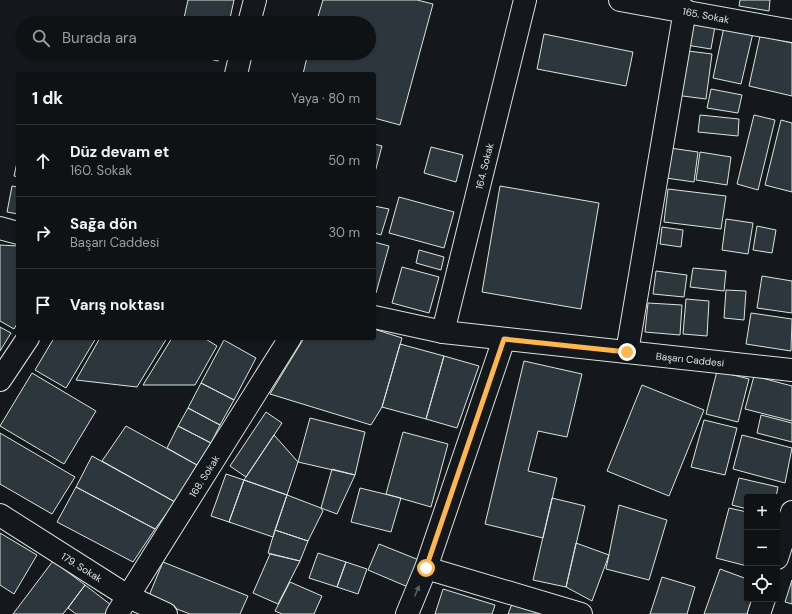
<!DOCTYPE html>
<html lang="tr">
<head>
<meta charset="utf-8">
<style>
	body { margin:0; font-family:"DM Sans",sans-serif; background:#1d2022; color:#f1f3f6 }
	.controls { position:absolute; right:12px; bottom:12px; display:grid; overflow:hidden; border-radius:4px; box-shadow:0 1px 3px #0004 }
	.controls button { width:36px; height:36px; display:grid; place-items:center; padding:0; border:0; border-bottom:1px solid #2f3234; background:#0f1215; color:#f1f3f6; font:20px sans-serif }
	.stop { position:absolute; width:12px; height:12px; margin:-9px; border:3px solid #ffb74d; border-radius:50%; background:#fff }
	.stop.end { background:#ffb74d; border-color:#fff; box-shadow:0 1px 4px #0008 }
	.list { margin:0; padding:0; list-style:none }
	h2 { display:flex; justify-content:space-between; align-items:center; height:52px; margin:0; padding:0 16px; font-size:17px }
	h2 small { font-size:13px; font-weight:400; color:#9b9ea0 }
	.list li { display:grid; grid-template-columns:26px 1fr auto; gap:12px; align-items:center; box-sizing:border-box; height:72px; padding:0 16px; border-top:1px solid #2f3234 }
	.list b { display:block; font-size:15px; white-space:nowrap }
	.list p { margin:0; font-size:13px; white-space:nowrap; color:#9b9ea0 }
	.list em { font-size:13px; font-style:normal; color:#9b9ea0 }
	.icon { flex:none; width:22px; height:22px; fill:none; stroke:currentColor; stroke-width:2; stroke-linecap:round; stroke-linejoin:round }
	.map { position:relative; flex:none; width:792px; height:614px; overflow:hidden }
	.search { position:absolute; background:#0f1215; box-shadow:0 1px 3px #0004; left:16px; top:16px; width:360px; height:44px; display:flex; align-items:center; gap:10px; box-sizing:border-box; padding:0 14px; border-radius:22px; color:#9b9ea0; font-size:15px }
	.panel { position:absolute; background:#0f1215; box-shadow:0 1px 3px #0004; left:16px; top:72px; width:360px; height:268px; border-radius:4px }
	.map>svg:first-child { display:block }
</style>
</head>
<body>
<div class="map">
<svg width="792" height="614" viewBox="0 0 792 614">
	<rect width="100%" height="100%" fill="#14181c"/>
	<path fill="#2c363c" stroke="#d8e6dc" d="M188,0H234L229,23H207L184,18Z
		M323,0H417L433,4L400,125L374,118V74H303L308,53H369V23H316Z
		M740,0H770L769,11L739,6Z
		M684,21L715,26L711,49L680,44Z
		M724,27L753,33L741,84L713,78Z
		M544,34L633,52L626,86L537,69Z
		M760,36L792,43V96L749,86Z
		M680,50L712,54L706,99L675,95Z
		M185,53H220L218,61Z
		M711,89L742,95L738,113L707,108Z
		M700,115L739,119L738,136L698,132Z
		M754,115L775,120L758,190L737,184Z
		M781,120L792,123V192L765,185Z
		M374,144L382,146L374,176Z
		M431,147L463,155L456,182L424,173Z
		M670,148L698,152L694,182L666,178Z
		M700,152L731,157L727,185L696,180Z
		M18,158V177L14,176Z
		M12,186L18,187V214L7,212Z
		M500,186L599,203L581,309L482,292Z
		M668,189L726,196L721,229L664,222Z
		M399,197L454,212L444,248L389,233Z
		M374,206L389,209L381,235L374,233Z
		M726,219L753,223L748,254L722,250Z
		M757,226L776,230L772,253L753,250Z
		M662,227L683,230L681,247L660,244Z
		M374,242L389,246L376,293L374,292Z
		M0,245L18,246V322L14,329L0,321Z
		M419,250L444,257L441,270L416,263Z
		M402,267L439,277L429,313L392,303Z
		M693,268L726,271L724,291L690,287Z
		M656,271L687,275L684,297L653,294Z
		M762,276L792,281V313L757,308Z
		M726,290L746,291L744,320L724,318Z
		M686,299L709,301L707,336L683,334Z
		M648,303L682,305L680,335L645,332Z
		M751,313L792,319L791,351L746,344Z
		M0,327L11,333L0,351Z
		M374,329L402,338L382,407L371,425L270,394L304,338H374Z
		M54,338H96L66,388L35,370Z
		M100,338H167L137,387L76,380Z
		M172,338H204L217,346L195,385H143Z
		M224,340L256,358L234,400L201,383Z
		M400,344L444,356L426,419L382,407Z
		M444,356L479,366L457,428L426,419Z
		M524,361L582,374L567,437L538,431L528,471L557,478L543,538L485,524Z
		M717,371L749,379L738,422L706,414Z
		M32,373L96,411L64,464L0,426Z
		M754,376L792,386V421L745,409Z
		M201,383L234,400L220,425L188,408Z
		M642,385L704,410L669,496L607,471Z
		M188,408L220,425L211,443L178,426Z
		M266,412L282,423L246,477L230,466Z
		M761,415L792,423V442L757,433Z
		M310,418L365,432L355,475L298,462Z
		M704,420L737,428L725,475L691,467Z
		M126,426L197,465L175,502L102,461Z
		M178,426L211,443L197,465L167,448Z
		M403,432L448,444L431,507L386,494Z
		M0,433L75,477L52,514L0,484Z
		M274,435L298,462L287,495L244,480Z
		M742,435L792,448L785,483L733,469Z
		M92,456L175,502L155,529L76,487Z
		M332,469L355,475L337,514L321,508Z
		M226,474L244,480L229,522L211,516Z
		M739,478L778,487L776,497H747V509L732,505Z
		M244,480L287,495L273,537L229,522Z
		M76,487L155,529L133,562L57,522Z
		M360,488L401,498L391,532L351,522Z
		M287,495L321,508L323,511L308,541L275,530Z
		M552,498L585,506L566,587L533,580Z
		M619,505L667,520L649,580L606,569Z
		M729,508L747,512V566L716,558Z
		M275,530L308,541L300,561L268,553Z
		M0,533L37,555L14,594L0,585Z
		M576,543L609,555L592,601L566,587Z
		M379,544L419,560L408,587L368,570Z
		M318,553L346,562L337,587L309,578Z
		M270,554L300,561L278,604L253,593Z
		M53,561L85,585L63,614H13Z
		M163,562L248,596L240,614H190L148,598Z
		M346,562L367,569L358,594L337,587Z
		M720,569L747,579V599H752L747,614H704Z
		M662,577L695,587L687,614H650Z
		M792,580V604L785,602Z
		M290,582L322,596L314,614H282L275,611Z
		M85,585L115,608L111,614H76L68,608Z
		M443,589L495,605L492,614H435Z
		M512,604L542,614H508Z"/>
	<g fill="none" stroke-linecap="round" stroke-linejoin="round">
		<g stroke="#d8e6dc" stroke-width="24">
			<path id="street" d="M620,0L792,31
				M249,23L255,0
				M236,74L241,53
				M443,332L525,0
				M627,352L685,10
				M0,380L28,338
				M0,515L129,597L166,614
				M777,558L792,512
				M426,568L581,614
				M117,614L290,338
				M407,614L426,568L504,339
				M759,614L764,599"/>
		</g>
		<g stroke="#d8e6dc" stroke-width="24">
			<path id="secondary" d="M0,228L18,233
				M374,317L443,332L792,370"/>
		</g>
		<use href="#street" stroke="#14181c" stroke-width="22"/>
		<use href="#secondary" stroke="#14181c" stroke-width="22"/>
	</g>
	<defs><path id="oneway-solid" d="M-6-.8H1V-3.2L6.5 0L1 3.2V.8H-6Z"/></defs>
	<use fill="#59605f" href="#oneway-solid" transform="translate(417 591) rotate(-67)"/>
	<g fill="none" stroke-linecap="round" stroke-linejoin="round">
		<path stroke="#ffb74d" stroke-width="5" d="M426,568L504,339L627,352"/>
	</g>
	<g text-anchor="middle" stroke-width="3" stroke-linejoin="round" paint-order="stroke">
		<g font-size="10" fill="#d8e6dc" stroke="#14181c">
			<text transform="translate(706 15) rotate(11)" y="4">165. Sokak</text>
			<text transform="translate(484 166) rotate(-76)" y="4">164. Sokak</text>
			<text transform="translate(690 359) rotate(6)" y="4">Başarı Caddesi</text>
			<text transform="translate(204 476) rotate(-58)" y="4">168. Sokak</text>
			<text transform="translate(82 567) rotate(32)" y="4">179. Sokak</text>
		</g>
	</g>
</svg>
<div class="controls">
<button>+</button>
<button>−</button>
<button><svg class="icon" aria-label="locate" viewBox="0 0 24 24"><circle cx="12" cy="12" r="6"/><path d="M12 2v4M12 18v4M2 12h4M18 12h4"/></svg></button>
</div>
<div class="stop" style="left:426px;top:568px"></div>
<div class="stop end" style="left:627px;top:352px"></div>
<div class="search"><svg class="icon" aria-label="search" viewBox="0 0 24 24"><circle cx="10" cy="10" r="6"/><path d="M15 15l6 6"/></svg>Burada ara</div>
<section class="panel">
<h2>1 dk<small>Yaya · 80 m</small></h2>
<ul class="list">
<li><svg class="icon" aria-label="ahead" viewBox="0 0 24 24"><path d="M12 20V5M6 11l6-6 6 6"/></svg><div><b>Düz devam et</b><p>160. Sokak</p></div><em>50 m</em></li>
<li><svg class="icon" aria-label="right" viewBox="0 0 24 24"><path d="M7 20v-9h11M14 6l5 5-5 5"/></svg><div><b>Sağa dön</b><p>Başarı Caddesi</p></div><em>30 m</em></li>
<li><svg class="icon" aria-label="arrive" viewBox="0 0 24 24"><path d="M6 21V4h12l-3 4 3 4H6"/></svg><div><b>Varış noktası</b></div></li>
</ul>
</section>
</div>
</body>
</html>
